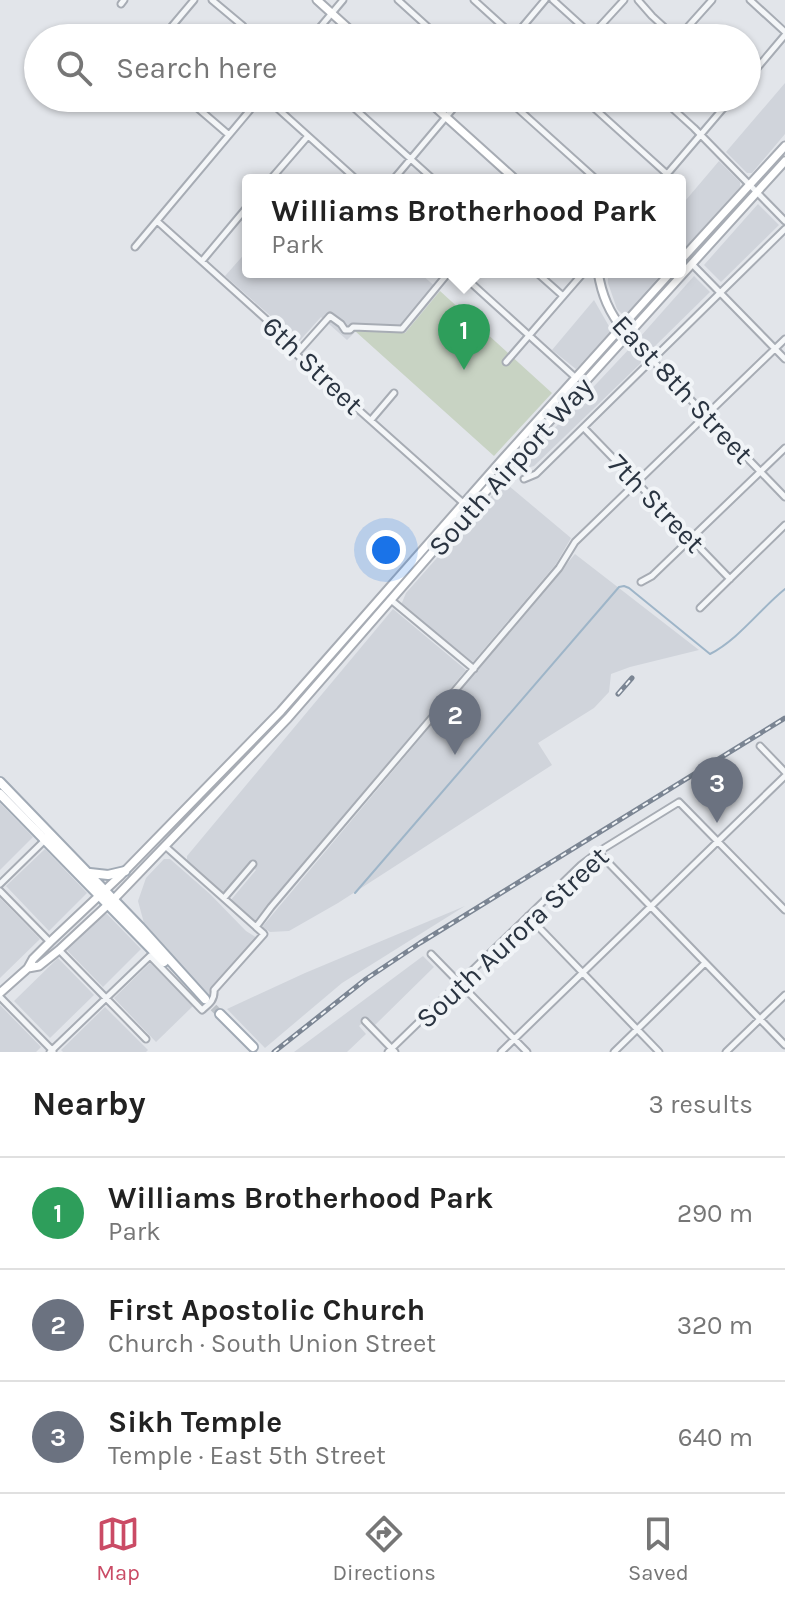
<!DOCTYPE html>
<html lang="en">
<head>
<meta charset="utf-8">
<style>
	body { margin:0; font-family:Karla,sans-serif; background:#f2f2f2; color:#222 }
	.you { position:absolute; left:386px; top:550px; width:28px; height:28px; margin:-20px; border:6px solid #fff; border-radius:50%; background:#1a73e8; box-shadow:0 0 0 12px #1a73e833 }
	.badge { display:grid; place-items:center; width:52px; height:52px; border-radius:50%; background:#ca4b65; color:#fff; font-size:26px; font-weight:700 }
	.pin { position:absolute; translate:-50% -66px; filter:drop-shadow(0 2px 4px #0008) }
	.pin::after { content:''; position:absolute; top:42px; width:28px; height:24px; background:inherit; clip-path:polygon(0 0,100% 0,50% 100%) }
	.popup { position:absolute; left:242px; top:174px; width:444px; height:104px; box-sizing:border-box; display:grid; place-content:center; border-radius:8px; background:#fff; filter:drop-shadow(0 2px 6px #0005); font-size:26px; white-space:nowrap; color:#767676 }
	.popup b { font-size:30px; color:#222 }
	.popup::after { content:''; position:absolute; left:50%; top:100%; margin-left:-16px; border:16px solid transparent; border-top-color:#fff }
	.list { margin:0; padding:0; list-style:none }
	h2 { display:flex; justify-content:space-between; align-items:center; height:104px; margin:0; padding:0 32px; font-size:34px }
	h2 small { font-size:26px; font-weight:400; color:#767676 }
	.list li { display:grid; grid-template-columns:52px 1fr auto; gap:24px; align-items:center; box-sizing:border-box; height:112px; padding:0 32px; border-top:2px solid #e0e0e0 }
	.list b { display:block; font-size:30px; white-space:nowrap }
	.list p { margin:0; font-size:26px; white-space:nowrap; color:#767676 }
	.list em { font-size:26px; font-style:normal; color:#767676 }
	.icon { flex:none; width:44px; height:44px; fill:none; stroke:currentColor; stroke-width:2; stroke-linecap:round; stroke-linejoin:round }
	.map { position:relative; flex:none; width:785px; height:1052px; overflow:hidden }
	.search { position:absolute; background:#fff; box-shadow:0 2px 6px #0004; left:24px; right:24px; top:24px; height:88px; display:flex; align-items:center; gap:20px; box-sizing:border-box; padding:0 28px; border-radius:44px; color:#767676; font-size:30px }
	.sheet { height:440px; background:#fff }
	nav { display:flex; justify-content:space-around; align-items:center; box-sizing:border-box; height:112px; border-top:2px solid #e0e0e0; background:#fff; font-size:22px; color:#767676 }
	nav a { display:grid; justify-items:center; gap:4px }
	nav .on { color:#ca4b65 }
	.map>svg:first-child { display:block }
</style>
</head>
<body>
<div class="map">
<svg width="785" height="1052" viewBox="0 0 785 1052">
	<rect width="100%" height="100%" fill="#e2e5ea"/>
	<path fill="#d0d4db" d="M785,83V134L752,173H747L726,152Z
		M719,161L740,182V187L685,248H680V207Z
		M758,204L779,225L721,282L704,265Z
		M248,250V272H419L440,291L405,333L356,331L347,340L321,317L295,346L281,325L225,276Z
		M608,272H663L626,314H622L617,309L608,283Z
		M694,276L710,292L652,349L640,337Z
		M594,300L610,328V332L576,369L552,350Z
		M630,348L643,361L534,466L516,471L509,486L571,538L556,564L473,662L401,605L406,593L504,482Z
		M575,554L699,650L630,667L611,674L609,692L594,708L538,743L552,765L338,903L289,931L270,932L262,927Z
		M393,609L466,670L254,922L230,901L256,870L252,867L226,897L187,861V856Z
		M0,803L33,837L0,870Z
		M45,849L87,893L49,931L6,886Z
		M164,859H170L210,894L246,931L257,938L206,997L165,953L168,949L144,923L138,901L146,878Z
		M0,898L40,939L0,978Z
		M465,906L342,983L265,1048L227,1009L305,973Z
		M107,914L141,949L103,987L60,943L88,918Z
		M423,956L434,967L375,1025L368,1018L359,1026L366,1034L347,1052H294Z
		M58,958L94,995L50,1038L14,1001Z
		M151,962L193,1006L156,1042L114,998Z
		M0,1005L41,1047L36,1052H0Z
		M105,1007L148,1050L146,1052H63L61,1050Z"/>
	<path fill="#c8d3c3" d="M440,291L552,393L494,456L355,331L405,333Z"/>
	<g fill="none" stroke-linecap="round" stroke-linejoin="round">
		<path stroke="#9eb5c8" stroke-width="2" d="M355,893L619,587L624,586L629,588L710,654C739,639 760,609 785,589"/>
		<path stroke="#bdc2c8" stroke-width="8" stroke-dasharray="8 4" stroke-linecap="butt" d="M205,999L220,1014
			M251,1051L252,1052"/>
		<g stroke="#a7acb4" stroke-width="9">
			<path id="street" d="M212,0L243,26L232,38
				M398,0L440,38
				M474,0L516,38
				M553,0L595,38
				M638,0L652,16L676,38
				M750,0L785,32
				M121,4L124,0
				M592,35L624,0
				M514,37L545,0
				M162,38L194,0
				M311,38L343,0
				M678,38L712,0
				M747,80L785,35
				M186,98L229,135
				M266,98L357,180
				M343,98L434,180
				M506,98L597,180
				M583,98L667,174
				M661,98L694,128L785,221
				M270,180L308,136
				M393,180L462,98
				M662,180L732,98
				M157,221L278,330L289,347L296,354L470,509
				M135,247L260,98
				M202,261L248,206
				M692,264L785,359
				M459,272L576,378
				M536,272L563,296
				M627,334L785,497
				M296,354L330,316L341,324L345,330H350L353,327L402,329L449,272
				M506,362L584,272
				M371,420L394,393
				M584,428L730,579
				M524,479L536,474L785,229
				M641,582L652,576L785,448
				M391,600L474,669
				M700,608L785,525
				M760,746L785,772
				M165,846L256,927
				M598,852L785,1045
				M0,884L45,840
				M0,891L50,942
				M224,898L253,864
				M528,916L659,1052
				M59,950L146,1039
				M431,954L527,1052
				M0,997L53,1051
				M365,1021L395,1052
				M50,1052L150,956L202,1010C209,1004 215,1000 214,990L264,934L256,927L271,907L559,568L575,542L785,339
				M388,1052L581,865L598,852L679,802L785,910
				M501,1052L785,776
				M614,1052L705,963
				M726,1052L785,995"/>
		</g>
		<g stroke="#a7acb4" stroke-width="11">
			<path id="secondary" d="M317,0L359,38
				M425,98L516,180
				M680,261L785,146
				M598,272C602,296 609,312 624,331
				M28,968L39,966L59,950L114,899L288,718L470,509L785,161
				M0,993L28,968L33,959L50,942L120,876L281,711L501,461L671,272"/>
		</g>
		<g stroke="#a1aab5" stroke-width="12">
			<path id="primary" d="M0,782L140,927L205,999
				M0,794L164,962
				M90,873L108,875L125,871
				M220,1014L253,1047"/>
		</g>
		<use href="#street" stroke="#f4f6f8" stroke-width="5"/>
		<use href="#secondary" stroke="#fff" stroke-width="7"/>
		<use href="#primary" stroke="#fff" stroke-width="8"/>
		<g stroke="#7b8593" stroke-width="5">
			<path id="rail" d="M618,694L632,678
				M274,1052L366,979L420,943L785,718"/>
		</g>
		<use href="#rail" stroke="#f1f4f7" stroke-width="2" stroke-dasharray="6" stroke-linecap="butt"/>
	</g>
	<g text-anchor="middle" stroke-width="8" stroke-linejoin="round" paint-order="stroke">
		<g font-size="28" fill="#2a3441" stroke="#f1f4f7">
			<text transform="translate(313 365) rotate(44)" y="10">6th Street</text>
			<text transform="translate(683 389) rotate(47)" y="10">East 8th Street</text>
			<text transform="translate(510 466) rotate(-48)" y="10">South Airport Way</text>
			<text transform="translate(657 503) rotate(46)" y="10">7th Street</text>
			<text transform="translate(512 937) rotate(-43)" y="10">South Aurora Street</text>
		</g>
	</g>
</svg>
<div class="you"></div>
<div class="pin badge" style="left:464px;top:370px;background:#2e9e5b">1</div>
<div class="popup"><b>Williams Brotherhood Park</b>Park</div>
<div class="pin badge" style="left:455px;top:755px;background:#6b7280">2</div>
<div class="pin badge" style="left:717px;top:823px;background:#6b7280">3</div>
<div class="search"><svg class="icon" aria-label="search" viewBox="0 0 24 24"><circle cx="10" cy="10" r="6"/><path d="M15 15l6 6"/></svg>Search here</div>
</div>
<section class="sheet">
<h2>Nearby<small>3 results</small></h2>
<ul class="list">
<li><span class="badge" style="background:#2e9e5b">1</span><div><b>Williams Brotherhood Park</b><p>Park</p></div><em>290 m</em></li>
<li><span class="badge" style="background:#6b7280">2</span><div><b>First Apostolic Church</b><p>Church · South Union Street</p></div><em>320 m</em></li>
<li><span class="badge" style="background:#6b7280">3</span><div><b>Sikh Temple</b><p>Temple · East 5th Street</p></div><em>640 m</em></li>
</ul>
</section>
<nav>
<a class="on"><svg class="icon" aria-label="map" viewBox="0 0 24 24"><path d="M3 6l6-2 6 2 6-2v14l-6 2-6-2-6 2zM9 4v14M15 6v14"/></svg>Map</a>
<a><svg class="icon" aria-label="directions" viewBox="0 0 24 24"><path d="M12 3l9 9-9 9-9-9zM9 14v-3h6M13 9l2 2-2 2"/></svg>Directions</a>
<a><svg class="icon" aria-label="saved" viewBox="0 0 24 24"><path d="M7 4h10v16l-5-4-5 4z"/></svg>Saved</a>
</nav>
</body>
</html>
